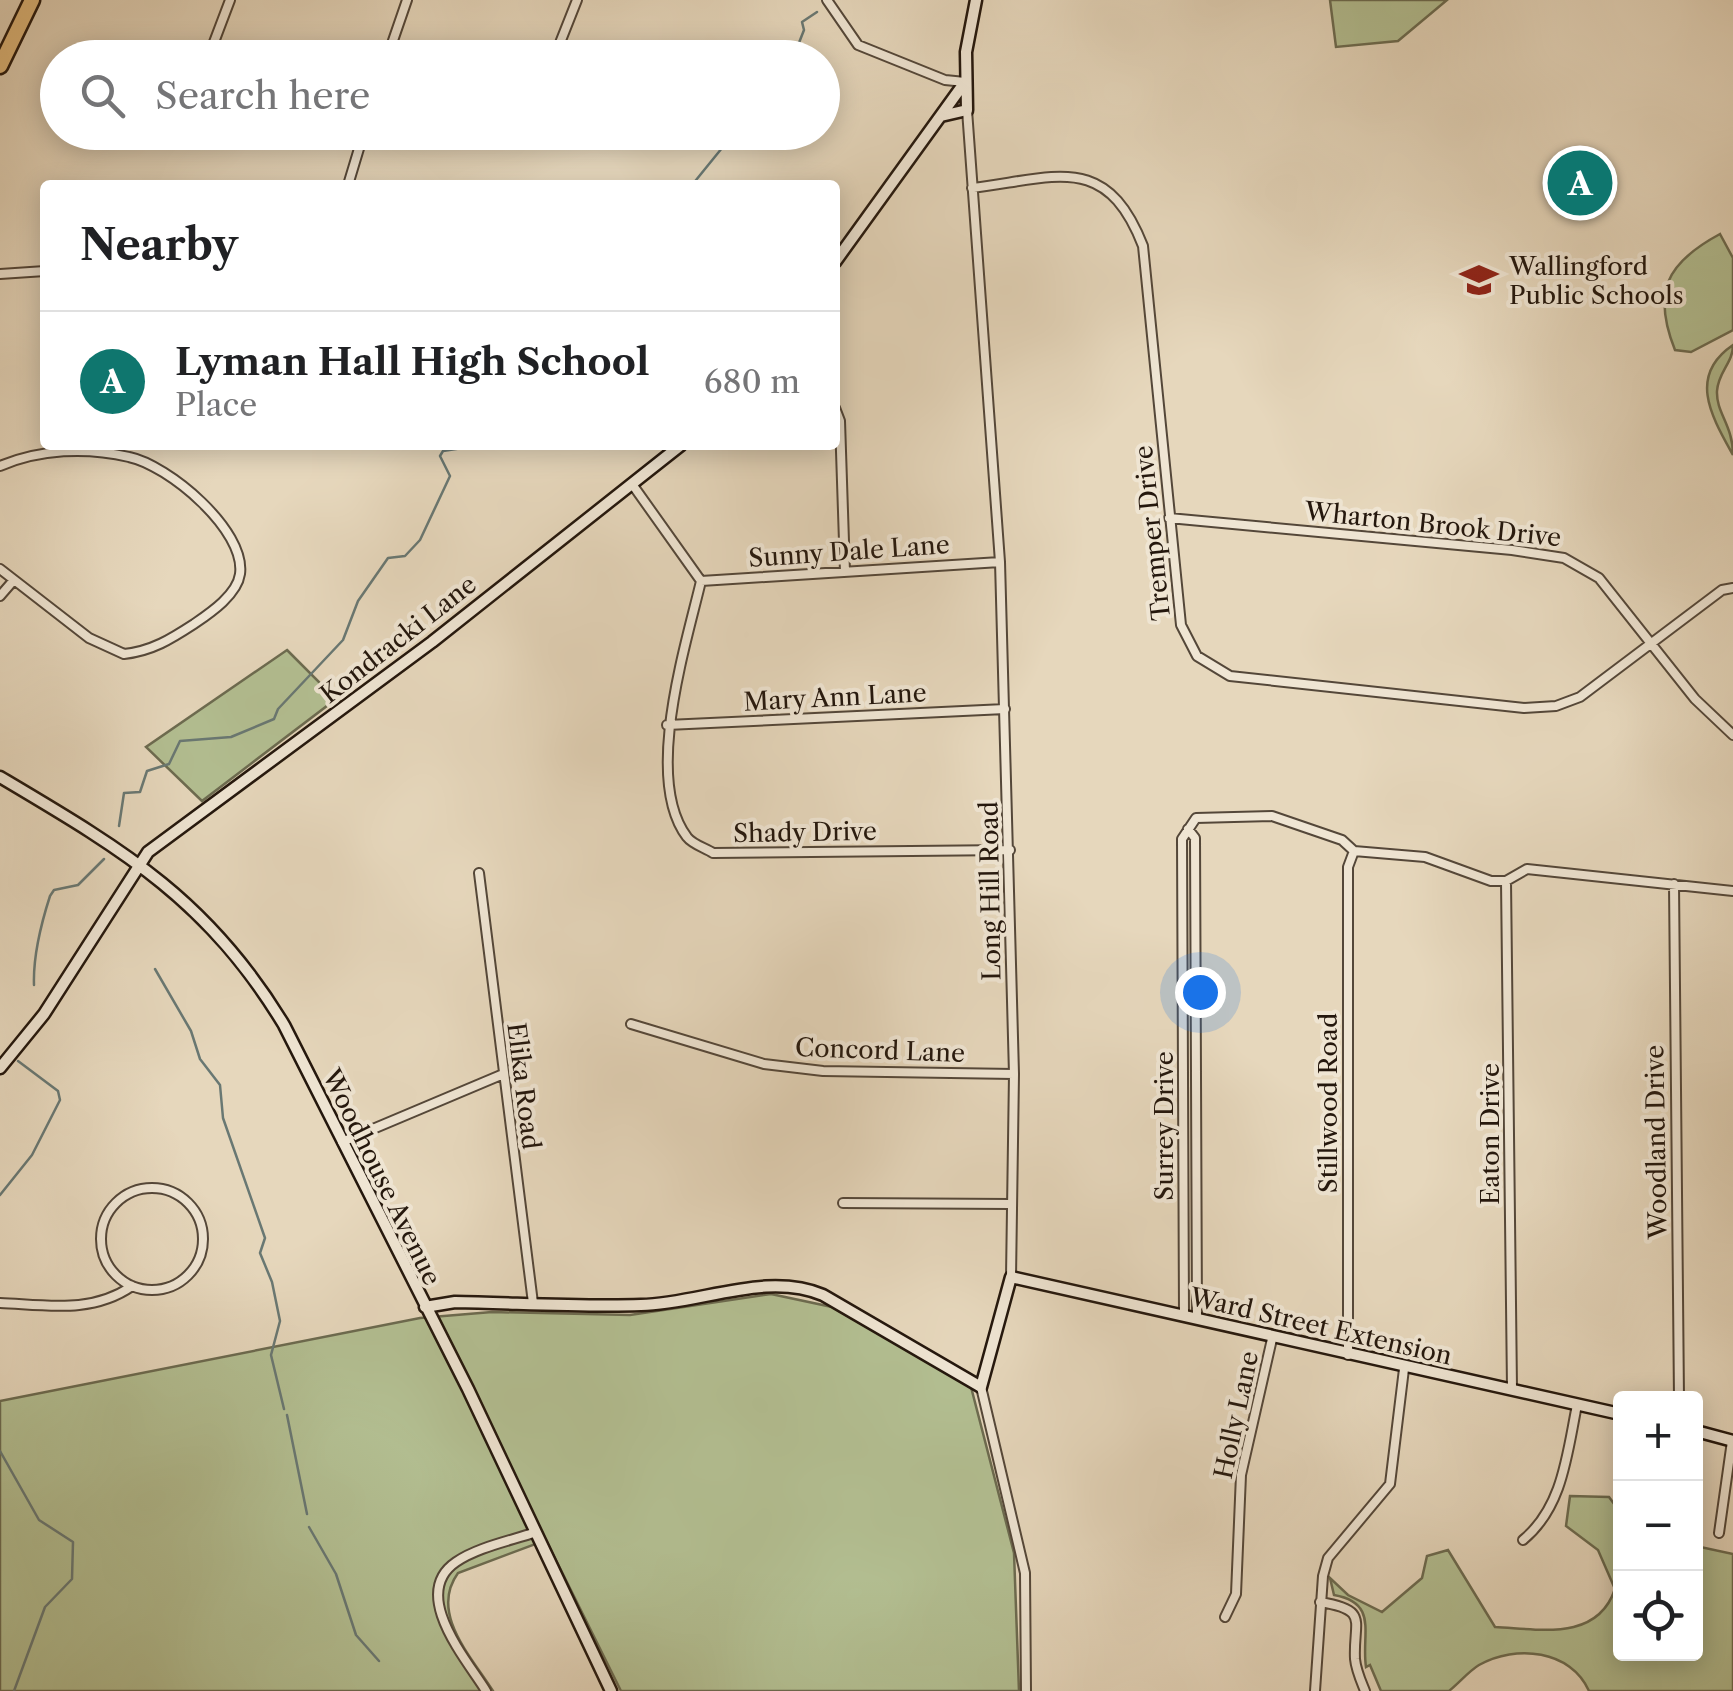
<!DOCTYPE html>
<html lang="en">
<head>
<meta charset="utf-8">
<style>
	body { margin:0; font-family:"Libre Caslon Text",serif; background:#f6f6f6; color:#202124 }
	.controls { position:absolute; right:30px; bottom:30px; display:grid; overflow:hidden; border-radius:10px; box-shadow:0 5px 25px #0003 }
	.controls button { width:90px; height:90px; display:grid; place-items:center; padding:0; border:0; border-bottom:2px solid #e0e0e0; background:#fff; color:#202124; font:50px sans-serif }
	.you { position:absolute; left:1200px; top:992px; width:35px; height:35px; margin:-25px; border:8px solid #fff; border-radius:50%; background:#1a73e8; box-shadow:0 0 0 15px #1a73e833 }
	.badge { display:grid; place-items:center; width:65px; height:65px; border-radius:50%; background:#0f766e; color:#fff; font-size:32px; font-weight:700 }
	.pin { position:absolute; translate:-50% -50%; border:5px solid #fff; box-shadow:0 2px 10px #0006 }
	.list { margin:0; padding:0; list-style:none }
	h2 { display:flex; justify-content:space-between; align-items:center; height:130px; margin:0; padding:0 40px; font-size:42px }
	h2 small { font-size:32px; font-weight:400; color:#757577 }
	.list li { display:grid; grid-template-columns:65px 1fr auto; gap:30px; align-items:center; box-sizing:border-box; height:140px; padding:0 40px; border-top:2px solid #e0e0e0 }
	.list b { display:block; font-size:38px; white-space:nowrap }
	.list p { margin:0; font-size:32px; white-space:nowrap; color:#757577 }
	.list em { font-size:32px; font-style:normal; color:#757577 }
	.icon { flex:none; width:55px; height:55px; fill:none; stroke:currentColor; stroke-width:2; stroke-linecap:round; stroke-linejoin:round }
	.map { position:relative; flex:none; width:1733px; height:1691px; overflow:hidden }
	.search { position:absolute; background:#fff; box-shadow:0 5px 25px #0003; left:40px; top:40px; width:800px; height:110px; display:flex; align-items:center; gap:25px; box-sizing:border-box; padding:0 35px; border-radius:55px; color:#757577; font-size:38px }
	.panel { position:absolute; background:#fff; box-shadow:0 5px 25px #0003; left:40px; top:180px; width:800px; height:270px; border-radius:10px }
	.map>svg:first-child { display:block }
</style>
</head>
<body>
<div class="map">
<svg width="1733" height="1691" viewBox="0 0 1733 1691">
	<rect width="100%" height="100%" fill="#e6d7bc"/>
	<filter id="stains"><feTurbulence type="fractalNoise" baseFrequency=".002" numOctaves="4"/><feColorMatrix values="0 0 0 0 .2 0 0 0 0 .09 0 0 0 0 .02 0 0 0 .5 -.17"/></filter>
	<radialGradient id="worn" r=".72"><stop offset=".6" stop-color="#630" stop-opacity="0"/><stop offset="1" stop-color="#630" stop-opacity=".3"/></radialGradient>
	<path fill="#b3bf92" stroke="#6c6b50" stroke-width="2.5" d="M1330,0H1447L1398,41L1336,47Z
		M1720,234L1733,258V330L1691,352L1675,350C1652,292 1666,263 1720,234Z
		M1733,345C1733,363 1718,372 1717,391C1716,413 1733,425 1733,455C1712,417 1687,376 1733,345Z
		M287,650L336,699L202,801L146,747Z
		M771,1294L832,1307L971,1387L1014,1553L1019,1691H621L546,1540L458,1573C429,1613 471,1656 493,1691H0V1401L420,1318L492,1312L630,1315Z
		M1570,1496L1609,1497L1620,1512V1654H1696V1546L1733,1554V1691H1589C1571,1650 1516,1644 1479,1665C1469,1671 1459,1683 1449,1691H1381L1370,1665L1366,1667C1361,1634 1379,1603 1334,1595L1330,1578L1348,1595L1382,1612L1422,1578L1427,1556L1448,1550L1495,1627C1539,1629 1597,1642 1615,1589L1598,1550L1566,1526Z"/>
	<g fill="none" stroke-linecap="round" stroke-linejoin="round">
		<path stroke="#697873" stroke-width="2.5" d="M793,58L804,30L802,22L817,12
			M748,132L751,141L775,132
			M692,185L735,132
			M119,826L124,793L140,792L147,771L169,764L180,741L231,737L274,719L278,709L343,640L358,601L388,558L405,556L420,540L450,476L440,456L443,451L482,445
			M155,969L191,1031L200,1059L220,1085L223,1118L265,1238L260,1253L272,1282L280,1321L271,1355L284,1409
			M34,985C33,957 41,924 50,896L54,890L78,885L104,859
			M0,1195L32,1155L60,1100L58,1091L18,1061
			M287,1415L307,1514
			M0,1451L39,1520L73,1542L72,1579L45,1607L14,1691
			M309,1527L336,1574L356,1635L379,1661"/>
		<g stroke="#544739" stroke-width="12">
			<path id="street" d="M827,0L858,45L945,80L965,82
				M208,58L230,0
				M387,58L407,0
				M554,58L577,0
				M967,110L1000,562L1014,1074L1011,1277
				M348,185L364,132
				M972,188C1055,178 1106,151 1143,246L1181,625L1197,656L1230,676L1524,708L1556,706L1580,697L1722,590L1733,588
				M0,274L45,271
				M835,408L840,421L845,572
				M0,466C40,449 86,447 129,457C168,465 246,530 240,574C237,595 210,613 194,624C171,639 152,651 124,654L89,638L0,569
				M632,484L701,581C686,645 643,779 687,837C692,844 705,848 713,853L1010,850
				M1169,518L1512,550L1564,558L1599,578L1695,699L1733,735
				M701,581L1000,562
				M0,596L13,581
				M667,725L1005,709
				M1188,829L1195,838L1197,1317
				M479,873L533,1303
				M1506,881L1512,1388
				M1674,884L1679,1398
				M631,1024L764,1064L823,1071L1014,1074
				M342,1142L501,1075
				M101 1239a51 51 0 1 1 102 0a51 51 0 1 1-102 0Z
				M843,1203L1011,1204
				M0,1303C46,1305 92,1314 132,1286
				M1184,1315L1182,839L1196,818L1272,816L1342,840L1354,851L1425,857L1491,881H1506L1527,869L1733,891
				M1348,1355V867L1354,851
				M981,1387L1025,1573L1026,1691
				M1719,1533L1732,1441
				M1523,1540C1563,1507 1567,1454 1577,1405
				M1320,1602C1370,1610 1353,1621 1355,1659C1356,1670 1361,1681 1365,1691
				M1225,1617L1236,1594L1241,1475L1272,1339
				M486,1691C467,1660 409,1594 456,1562C478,1547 510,1541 536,1532
				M1315,1691L1323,1576L1328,1558L1390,1484L1404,1369"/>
		</g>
		<g stroke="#24170d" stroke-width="15">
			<path id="secondary" d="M941,116L967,110L966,52L976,0
				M835,262L965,82
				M0,777C123,850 208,899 284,1025L468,1389L611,1691
				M0,1068L44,1014L148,852L432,642L681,445
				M425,1307L455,1302C517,1303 579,1307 641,1305C700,1304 766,1271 823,1295L981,1387L1011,1277L1620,1414
				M1696,1431L1733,1441"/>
		</g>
		<g stroke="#24170d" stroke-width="19">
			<path id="highway" d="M0,66L32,0"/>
		</g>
		<use href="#street" stroke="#efe5d3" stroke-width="8"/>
		<use href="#secondary" stroke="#efe5d3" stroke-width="10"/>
		<use href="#highway" stroke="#e3bc7e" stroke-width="14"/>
	</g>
	<defs>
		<g id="school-bare" transform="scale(3)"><path d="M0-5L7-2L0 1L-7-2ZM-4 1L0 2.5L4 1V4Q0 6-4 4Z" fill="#8f2418" stroke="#efe5d3" stroke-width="2.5" paint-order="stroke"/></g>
	</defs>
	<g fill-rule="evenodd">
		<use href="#school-bare" x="1479" y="280"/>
	</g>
	<g text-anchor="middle" stroke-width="8" stroke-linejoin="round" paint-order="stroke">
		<g font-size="25" fill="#24170d" stroke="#efe5d3" text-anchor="start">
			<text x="1509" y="275">Wallingford<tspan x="1509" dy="29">Public Schools</tspan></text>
		</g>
		<g font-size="25" fill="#24170d" stroke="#efe5d3">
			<text transform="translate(1433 524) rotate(6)" y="9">Wharton Brook Drive</text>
			<text transform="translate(1152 533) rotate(-96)" y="9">Tremper Drive</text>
			<text transform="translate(849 551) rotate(-4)" y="9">Sunny Dale Lane</text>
			<text transform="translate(398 639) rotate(-38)" y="9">Kondracki Lane</text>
			<text transform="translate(835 697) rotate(-3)" y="9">Mary Ann Lane</text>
			<text transform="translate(805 832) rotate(-1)" y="9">Shady Drive</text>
			<text transform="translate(990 891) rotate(-91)" y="9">Long Hill Road</text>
			<text transform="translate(880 1050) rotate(2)" y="9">Concord Lane</text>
			<text transform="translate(524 1086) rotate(83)" y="9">Elika Road</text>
			<text transform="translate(1328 1103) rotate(-90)" y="9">Stillwood Road</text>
			<text transform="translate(1164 1126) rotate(-90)" y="9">Surrey Drive</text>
			<text transform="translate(1490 1134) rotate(-90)" y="9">Eaton Drive</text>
			<text transform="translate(1656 1142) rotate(-91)" y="9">Woodland Drive</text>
			<text transform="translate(382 1177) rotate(64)" y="9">Woodhouse Avenue</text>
			<text transform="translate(1321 1326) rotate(13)" y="9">Ward Street Extension</text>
			<text transform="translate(1236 1415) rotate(-78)" y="9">Holly Lane</text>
		</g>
	</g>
	<rect width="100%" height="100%" filter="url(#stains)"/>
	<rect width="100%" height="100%" fill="url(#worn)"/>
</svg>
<div class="controls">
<button>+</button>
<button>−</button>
<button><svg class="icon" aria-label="locate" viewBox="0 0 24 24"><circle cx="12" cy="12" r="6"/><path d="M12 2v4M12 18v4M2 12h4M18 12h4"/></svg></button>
</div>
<div class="you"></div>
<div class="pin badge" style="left:1580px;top:183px">A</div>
<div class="search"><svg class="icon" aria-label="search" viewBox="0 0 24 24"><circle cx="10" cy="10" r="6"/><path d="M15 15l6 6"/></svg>Search here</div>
<section class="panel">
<h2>Nearby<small></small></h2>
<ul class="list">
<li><span class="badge">A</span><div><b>Lyman Hall High School</b><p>Place</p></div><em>680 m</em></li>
</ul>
</section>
</div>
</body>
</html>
